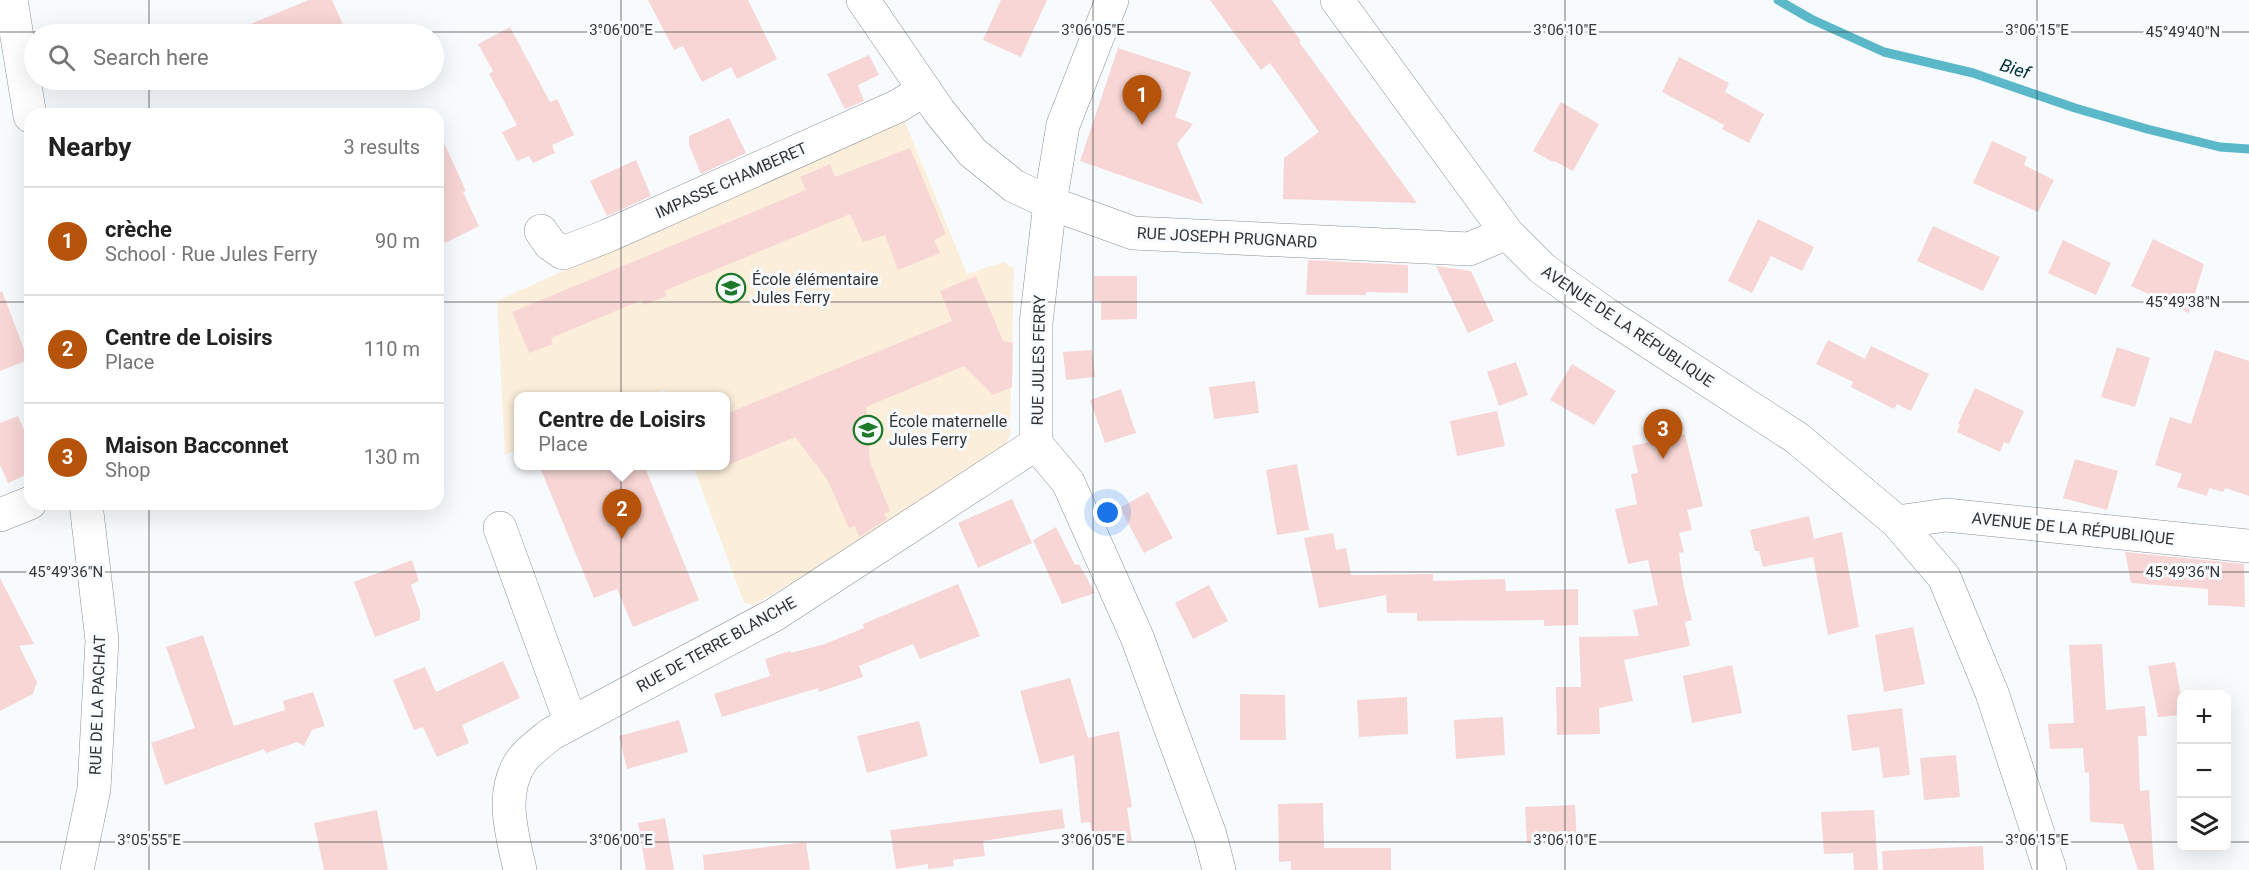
<!DOCTYPE html>
<html lang="en">
<head>
<meta charset="utf-8">
<style>
	body { margin:0; font-family:Roboto,sans-serif; background:#f2f2f2; color:#222 }
	.controls { position:absolute; right:18px; bottom:18px; display:grid; overflow:hidden; border-radius:12px; box-shadow:0 6px 24px #0002 }
	.controls button { width:54px; height:54px; display:grid; place-items:center; padding:0; border:0; border-bottom:2px solid #e0e0e0; background:#fff; color:#222; font:30px sans-serif }
	.you { position:absolute; left:1108px; top:513px; width:21px; height:21px; margin:-15px; border:4px solid #fff; border-radius:50%; background:#1a73e8; box-shadow:0 0 0 9px #1a73e833 }
	.badge { display:grid; place-items:center; width:39px; height:39px; border-radius:50%; background:#b45309; color:#fff; font-size:20px; font-weight:700 }
	.pin { position:absolute; translate:-50% -50px; filter:drop-shadow(0 2px 3px #0008) }
	.pin::after { content:''; position:absolute; top:32px; width:21px; height:18px; background:inherit; clip-path:polygon(0 0,100% 0,50% 100%) }
	.popup { position:absolute; left:514px; top:392px; width:216px; height:78px; box-sizing:border-box; display:grid; place-content:center; border-radius:12px; background:#fff; filter:drop-shadow(0 2px 4px #0005); font-size:20px; white-space:nowrap; color:#767676 }
	.popup b { font-size:22px; color:#222 }
	.popup::after { content:''; position:absolute; left:50%; top:100%; margin-left:-12px; border:12px solid transparent; border-top-color:#fff }
	.list { margin:0; padding:0; list-style:none }
	h2 { display:flex; justify-content:space-between; align-items:center; height:78px; margin:0; padding:0 24px; font-size:26px }
	h2 small { font-size:20px; font-weight:400; color:#767676 }
	.list li { display:grid; grid-template-columns:39px 1fr auto; gap:18px; align-items:center; box-sizing:border-box; height:108px; padding:0 24px; border-top:2px solid #e0e0e0 }
	.list b { display:block; font-size:22px; white-space:nowrap }
	.list p { margin:0; font-size:20px; white-space:nowrap; color:#767676 }
	.list em { font-size:20px; font-style:normal; color:#767676 }
	.icon { flex:none; width:33px; height:33px; fill:none; stroke:currentColor; stroke-width:2; stroke-linecap:round; stroke-linejoin:round }
	.map { position:relative; flex:none; width:2249px; height:870px; overflow:hidden }
	.search { position:absolute; background:#fff; box-shadow:0 6px 24px #0002; left:24px; top:24px; width:420px; height:66px; display:flex; align-items:center; gap:15px; box-sizing:border-box; padding:0 21px; border-radius:33px; color:#767676; font-size:22px }
	.panel { position:absolute; background:#fff; box-shadow:0 6px 24px #0002; left:24px; top:108px; width:420px; height:402px; border-radius:18px }
	.map>svg:first-child { display:block }
</style>
</head>
<body>
<div class="map">
<svg width="2249" height="870" viewBox="0 0 2249 870">
	<rect width="100%" height="100%" fill="#f8fbfe"/>
	<path fill="#fbefdb" d="M902,115L967,274L1004,262L1014,269L1010,436L1004,446L861,540L755,605L744,603L693,466H726V396H667L664,390L648,396H518V449L505,455L497,301Z"/>
	<g fill="none" stroke-linecap="round" stroke-linejoin="round">
		<path stroke="#5ab8c9" stroke-width="9" d="M1778,0L1811,19L1884,52L1973,73L2075,108L2147,129L2220,147L2249,149"/>
	</g>
	<path fill="#f7d6d5" d="M309,0H332L347,34H226Z
		M648,0H748L777,59L737,79L731,67L702,82L683,46L674,50Z
		M1001,0H1047L1021,57L983,40Z
		M1210,0H1272L1301,41L1299,42L1417,203L1283,199L1284,158L1319,132L1270,63L1261,70Z
		M510,27L550,102L557,99L574,135L552,145L555,153L533,163L529,156L517,161L502,132L517,125L489,74L493,71L478,44Z
		M1118,48L1191,72L1175,117L1193,124L1177,144L1203,204L1080,161Z
		M869,55L879,75L858,85L864,101L845,109L827,74Z
		M1679,57L1729,83L1725,92L1764,114L1749,143L1722,129L1724,125L1662,92Z
		M1561,102L1599,124L1573,171L1554,161L1553,162L1533,151Z
		M729,118L746,153L701,174L689,145V136Z
		M438,130L466,191L463,192L479,226L445,243L438,227Z
		M1992,141L2027,157L2024,165L2054,180L2038,212L1973,183Z
		M910,148L946,234L934,240L940,253L898,270L885,235L863,242L850,214L664,291L667,296L644,305L642,300L551,338L553,344L529,353L512,312L806,190L800,177L830,164L835,177Z
		M636,160L651,196L607,216L590,181Z
		M1758,219L1814,247L1802,271L1771,256L1752,293L1728,281Z
		M1933,226L2000,257L1983,291L1917,261Z
		M2153,239L2204,264L2189,313L2131,286Z
		M2063,240L2111,263L2096,295L2048,273Z
		M1308,260L1408,265V293L1366,292V295H1306Z
		M1436,266L1471,271L1494,321L1468,333Z
		M976,276L1003,341L1013,343L1012,387L993,395L964,366L866,407L870,462L890,511L884,514L887,519L859,537L855,526L849,528L827,479L795,437L726,466V414L952,321L940,291Z
		M1094,276H1137V319L1101,320V301H1094Z
		M2,291L28,360L0,371V292Z
		M1828,340L1865,359L1871,346L1929,374L1911,411L1897,404L1894,409L1851,387L1853,382L1816,364Z
		M2117,347L2150,358L2135,407L2101,397Z
		M1092,350L1095,377L1066,380L1063,352Z
		M2215,350L2249,361V496L2225,488L2223,492L2209,488L2207,496L2177,487L2182,474L2155,465L2170,417L2191,424Z
		M1516,362L1528,395L1499,406L1487,372Z
		M1572,364L1616,391L1594,425L1550,400Z
		M1255,381L1259,413L1214,419L1209,387Z
		M1975,388L2024,411L2009,444L2004,442L2000,452L1957,432L1960,425L1958,424Z
		M1121,389L1136,433L1105,443L1090,400Z
		M1497,411L1505,446L1457,456L1450,421Z
		M18,416L30,444V473L8,483L0,465V423Z
		M1685,434L1703,506L1687,510L1692,530L1679,533L1684,552L1679,553L1683,583L1692,620L1685,622L1690,646L1624,660L1633,701L1599,708L1600,734L1557,735L1556,687H1581L1579,637L1639,636L1633,610L1658,605L1648,560L1628,564L1615,509L1637,504L1631,474L1638,473L1632,446Z
		M2075,459L2118,471L2107,510L2063,498Z
		M1297,464L1309,530L1277,535L1266,470Z
		M539,465H644L699,600L633,627L617,589L594,598Z
		M1148,492L1173,538L1144,553L1120,508Z
		M1012,499L1032,543L978,568L958,523Z
		M1809,516L1814,539L1842,532L1859,627L1828,635L1813,557L1763,567L1759,551H1755L1750,530Z
		M1056,527L1075,565L1079,564L1095,593L1062,604L1033,540Z
		M1333,533L1336,550L1346,548L1351,575L1433,574V581L1505,579L1506,591L1578,589V625L1544,626V620L1417,621V613H1387L1386,595L1319,608L1304,538Z
		M2125,552L2244,564L2245,607L2208,605V589L2131,583Z
		M412,560L419,581L411,585L420,611V620L375,637L354,582Z
		M0,578L34,644L19,646L37,682L33,694L0,711Z
		M958,584L980,636L920,659L913,644L859,666L863,677L819,692L818,688L722,717L714,694L770,676L765,659L790,651L791,653L825,644L864,628L863,624Z
		M1209,585L1228,621L1193,639L1175,603Z
		M1913,627L1925,684L1884,692L1875,635Z
		M203,635L234,726L285,710L283,701L313,692L325,726L312,730L304,746L297,742L266,753L264,749L165,785L151,743L195,728L166,647Z
		M2102,644L2106,710L2145,706L2147,736H2138L2140,791L2149,790L2154,870H2138L2123,824L2090,822L2089,772L2085,773L2083,748L2050,749L2048,724L2074,723L2069,645Z
		M503,661L520,698L462,725L469,743L437,757L423,727L414,730L393,680L425,667L436,692Z
		M2175,662L2181,697V715L2158,717L2148,666Z
		M1732,665L1742,713L1692,723L1683,676Z
		M1070,678L1088,738L1119,731L1132,807L1127,808L1132,841L1094,845L1090,822L1081,823L1074,755L1040,764L1020,691Z
		M1240,694L1285,695L1286,740H1240Z
		M1407,697L1408,734L1359,737L1357,700Z
		M1902,708L1910,775L1883,778L1879,747L1852,751L1847,715Z
		M1503,717L1505,755L1456,759L1454,720Z
		M679,720L688,752L627,769L619,736Z
		M919,721L928,756L867,773L857,736Z
		M1956,755L1960,797L1924,800L1920,758Z
		M1323,803L1324,848H1391V870H1291V861L1279,862L1278,804Z
		M1575,805L1577,844L1550,846V842L1527,843L1525,807Z
		M1062,809L1065,828L983,841L985,856L953,860L954,866L928,869V864L896,869L890,830Z
		M377,810L388,870H324L314,823Z
		M1874,810L1878,870H1854L1853,853L1824,854L1821,812Z
		M665,818L674,870H646L638,823Z
		M806,842L810,870H704L703,855Z
		M1983,846L1984,870H1883L1882,851Z"/>
	<g fill="none" stroke-linecap="round" stroke-linejoin="round">
		<g stroke="#8a9096" stroke-width="34">
			<path id="minor" d="M11,0L30,116
				M863,0L939,111L972,152L1014,186L1050,203L1133,233L1469,249L1507,233
				M1112,0L1063,125L1050,203L1036,323V444L1068,482L1137,637L1210,835L1219,870
				M1337,0L1507,233L1543,269L1606,314L1797,438L1897,522L1944,577L1992,693L2050,870
				M541,231L550,244L563,253L607,236L898,106L924,90
				M0,515L30,503
				M1897,522L1946,515L2249,546
				M500,528L571,723
				M77,870L94,789L102,640L86,504
				M520,870C512,834 499,792 522,760C530,750 541,742 551,734L774,615L1036,444"/>
		</g>
		<use href="#minor" stroke="#fff" stroke-width="33"/>
	</g>
	<path fill="none" stroke="#323538" stroke-width="1.5" stroke-opacity="0.45" d="M149,0V34M621,0V870M1093,0V870M1565,0V870M2037,0V870M0,32H2249M149,80V114M0,302H30M438,302H2249M149,504V870M0,572H2249M0,842H2182M2226,842H2249"/>
	<defs>
		<g id="school-ring" transform="scale(1.5)"><circle r="9.5" fill="#f8fbfe" stroke="#1c7929" stroke-width="1.5"/><path d="M0-5L7-2L0 1L-7-2ZM-4 1L0 2.5L4 1V4Q0 6-4 4Z" fill="#1c7929"/></g>
	</defs>
	<g fill-rule="evenodd">
		<use href="#school-ring" x="731" y="288"/>
		<use href="#school-ring" x="868" y="430"/>
	</g>
	<g text-anchor="middle" stroke-width="6" stroke-linejoin="round" paint-order="stroke">
		<g font-size="16" fill="#323538" stroke="#f8fbfe">
			<text transform="translate(731 180) rotate(-24)" y="6">IMPASSE CHAMBERET</text>
			<text transform="translate(1227 237) rotate(3)" y="6">RUE JOSEPH PRUGNARD</text>
			<text transform="translate(1628 326) rotate(34)" y="6">AVENUE DE LA RÉPUBLIQUE</text>
			<text transform="translate(1038 360) rotate(-89)" y="6">RUE JULES FERRY</text>
			<text transform="translate(2073 528) rotate(6)" y="6">AVENUE DE LA RÉPUBLIQUE</text>
			<text transform="translate(716 644) rotate(-29)" y="6">RUE DE TERRE BLANCHE</text>
			<text transform="translate(97 705) rotate(-88)" y="6">RUE DE LA PACHAT</text>
		</g>
		<g font-size="16" fill="#323538" stroke="#f8fbfe" text-anchor="start">
			<text x="752" y="285">École élémentaire<tspan x="752" dy="18">Jules Ferry</tspan></text>
			<text x="889" y="427">École maternelle<tspan x="889" dy="18">Jules Ferry</tspan></text>
		</g>
		<g font-size="18" font-style="italic" fill="#023239" stroke="#f8fbfe">
			<text transform="translate(2015 69) rotate(18)" y="6">Bief</text>
		</g>
	</g>
	<g font-size="15" text-anchor="middle" fill="#323538" stroke="#f8fbfe" stroke-width="6" stroke-linejoin="round" paint-order="stroke">
		<text x="621" y="35">3°06'00"E</text>
		<text x="1093" y="35">3°06'05"E</text>
		<text x="1565" y="35">3°06'10"E</text>
		<text x="2037" y="35">3°06'15"E</text>
		<text x="2183" y="37">45°49'40"N</text>
		<text x="2183" y="307">45°49'38"N</text>
		<text x="66" y="577">45°49'36"N</text>
		<text x="2183" y="577">45°49'36"N</text>
		<text x="149" y="845">3°05'55"E</text>
		<text x="621" y="845">3°06'00"E</text>
		<text x="1093" y="845">3°06'05"E</text>
		<text x="1565" y="845">3°06'10"E</text>
		<text x="2037" y="845">3°06'15"E</text>
	</g>
</svg>
<div class="controls">
<button>+</button>
<button>−</button>
<button><svg class="icon" aria-label="layers" viewBox="0 0 24 24"><path d="M12 4l9 5-9 5-9-5zM3 14l9 5 9-5"/></svg></button>
</div>
<div class="you"></div>
<div class="pin badge" style="left:1142px;top:125px">1</div>
<div class="pin badge" style="left:622px;top:539px">2</div>
<div class="popup"><b>Centre de Loisirs</b>Place</div>
<div class="pin badge" style="left:1663px;top:459px">3</div>
<div class="search"><svg class="icon" aria-label="search" viewBox="0 0 24 24"><circle cx="10" cy="10" r="6"/><path d="M15 15l6 6"/></svg>Search here</div>
<section class="panel">
<h2>Nearby<small>3 results</small></h2>
<ul class="list">
<li><span class="badge">1</span><div><b>crèche</b><p>School · Rue Jules Ferry</p></div><em>90 m</em></li>
<li><span class="badge">2</span><div><b>Centre de Loisirs</b><p>Place</p></div><em>110 m</em></li>
<li><span class="badge">3</span><div><b>Maison Bacconnet</b><p>Shop</p></div><em>130 m</em></li>
</ul>
</section>
</div>
</body>
</html>
